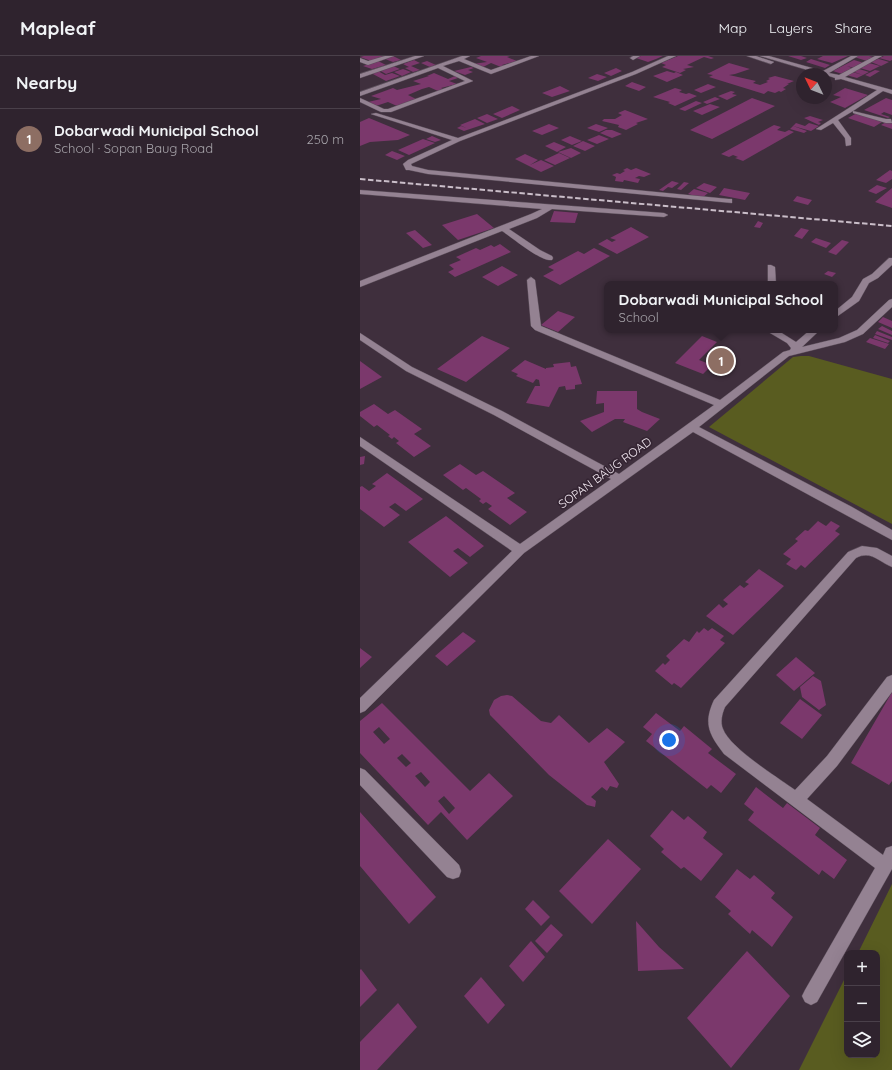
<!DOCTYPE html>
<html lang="en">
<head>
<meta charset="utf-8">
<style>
	body { margin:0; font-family:Quicksand,sans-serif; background:#372b36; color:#f1f3f6 }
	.controls { position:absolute; right:12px; bottom:12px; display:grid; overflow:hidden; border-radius:8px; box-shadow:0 4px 16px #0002 }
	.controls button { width:36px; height:36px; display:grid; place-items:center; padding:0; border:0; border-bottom:1px solid #4a404a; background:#2f232e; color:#f1f3f6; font:20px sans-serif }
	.compass { position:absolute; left:436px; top:12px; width:36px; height:36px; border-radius:50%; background:#2f232e; box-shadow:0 4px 16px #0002; rotate:313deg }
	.you { position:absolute; left:309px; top:684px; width:14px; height:14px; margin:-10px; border:3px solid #fff; border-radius:50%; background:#1a73e8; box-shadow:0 0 0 6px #1a73e833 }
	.badge { display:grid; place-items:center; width:26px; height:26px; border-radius:50%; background:#8c9099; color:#fff; font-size:13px; font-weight:700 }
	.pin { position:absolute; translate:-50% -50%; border:2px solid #fff; box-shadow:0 1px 4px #0006 }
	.popup { position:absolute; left:244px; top:225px; width:234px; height:52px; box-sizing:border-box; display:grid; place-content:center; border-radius:8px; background:#2f232e; filter:drop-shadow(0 1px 3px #0005); font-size:13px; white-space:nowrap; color:#a7a4aa }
	.popup b { font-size:15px; color:#f1f3f6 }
	.popup::after { content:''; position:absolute; left:50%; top:100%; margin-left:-8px; border:8px solid transparent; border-top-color:#2f232e }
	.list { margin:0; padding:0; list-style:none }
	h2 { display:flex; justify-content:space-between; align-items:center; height:52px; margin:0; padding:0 16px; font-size:17px }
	h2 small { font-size:13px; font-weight:400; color:#a7a4aa }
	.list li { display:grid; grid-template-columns:26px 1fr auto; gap:12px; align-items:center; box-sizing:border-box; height:60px; padding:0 16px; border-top:1px solid #4a404a }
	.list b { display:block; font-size:15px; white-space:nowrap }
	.list p { margin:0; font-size:13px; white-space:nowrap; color:#a7a4aa }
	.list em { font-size:13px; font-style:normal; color:#a7a4aa }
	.icon { flex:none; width:22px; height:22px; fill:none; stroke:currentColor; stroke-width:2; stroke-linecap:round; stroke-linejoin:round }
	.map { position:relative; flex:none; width:532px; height:1014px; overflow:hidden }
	header { display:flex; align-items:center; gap:24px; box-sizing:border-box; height:56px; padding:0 20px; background:#2f232e; border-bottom:1px solid #4a404a }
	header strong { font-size:19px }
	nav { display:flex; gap:22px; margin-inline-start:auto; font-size:14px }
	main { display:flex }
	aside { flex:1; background:#2f232e }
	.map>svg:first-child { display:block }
</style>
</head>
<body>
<header>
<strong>Mapleaf</strong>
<nav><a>Map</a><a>Layers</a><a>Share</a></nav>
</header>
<main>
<aside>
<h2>Nearby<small></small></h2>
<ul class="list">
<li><span class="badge" style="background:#8d6e63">1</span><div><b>Dobarwadi Municipal School</b><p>School · Sopan Baug Road</p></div><em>250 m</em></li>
</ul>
</aside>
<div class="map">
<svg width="532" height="1014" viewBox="0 0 532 1014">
	<rect width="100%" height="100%" fill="#3f2f3d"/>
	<path fill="#595c20" d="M441,300H449L532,323V468L349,371L433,301Z
		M532,828V1014H439L487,918V999H517V897H498Z"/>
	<path fill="#7b386c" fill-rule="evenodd" d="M4,0H22L25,1L11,5L0,1Z
		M33,0L41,4L33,6L25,3Z
		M121,0H150L147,1L157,5L142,9L145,10L141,11L131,7L123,11L113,8L127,6L116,2Z
		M281,0H303L296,3L292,2L296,3L288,6L276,2Z
		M318,0H348L354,2L351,3L344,1L327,9L334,11L323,13L326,14L320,17L302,11L306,9L301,7Z
		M428,0H441L447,2L441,4Z
		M463,0H488L472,7L457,3Z
		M497,0H509L514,1L507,5L494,1Z
		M524,0H532V4L530,5L519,2Z
		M451,3L470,9L465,12L446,6Z
		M518,3H519L529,6L521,10L511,6Z
		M54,4L60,7L51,10L60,14L53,16L45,12L49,11L43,8Z
		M494,4L504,7L494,12L487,10L494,13L482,18L473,15Z
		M18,5L26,9L12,13L3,10Z
		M67,5L76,9L70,11L61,7Z
		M369,7L390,13L375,18L369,19L396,25L393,27L400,29L408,26L406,25L410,23L408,22L415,20L434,25L427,28H429L423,32L426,33L421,36L419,35L415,37L408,35L404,38L349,21L353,19L347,18Z
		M509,7L520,10L510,15L500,12Z
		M33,10L40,13L26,18L19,14Z
		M111,11L114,12L108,14L113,16L105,19L94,15Z
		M256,12L262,15L251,20L244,17Z
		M43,13L51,16L42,20L34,16Z
		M499,13L509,16L503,19L494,16Z
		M515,14L520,15L510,21L505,19Z
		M18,15L25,19L32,17L40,20L26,25L11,17Z
		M307,15L314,17L316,16L323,19L307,26L293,20Z
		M492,16L503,19L497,22L486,19Z
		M74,17L88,23L95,20L98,22L89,25L97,28L81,32L83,33L78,35L69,31L62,33L48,39L56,43L37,50L28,46L16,50L8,46L21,43L11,40L33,32L37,34L61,28L53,25L69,20H67Z
		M237,18L247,21L238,25L228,22Z
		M272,26L286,31L279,35L265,30Z
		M348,28L356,31L341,37L334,34Z
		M200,30L210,35L192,41L182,37Z
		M315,32L322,34L319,36L326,38L329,37L337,40L315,50L308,47L310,46L293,41Z
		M485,32L508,39L485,52L470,46L481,41L473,39Z
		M371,35L375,36L372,38L377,39L367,44L358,40Z
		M355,41L360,43L347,48L343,46Z
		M392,42L415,50L352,83L330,74Z
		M526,42L532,44V59L524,56L521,58L530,61L528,62L504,54Z
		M336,45L342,47L325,55L319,53Z
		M350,48L360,51L342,59L333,55Z
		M152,50L160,54L142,62L133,58Z
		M265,54L288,63L276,67L278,68L266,74L258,71L259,69L242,65L244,63H255L262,59L258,57Z
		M497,57L522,66L514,71L488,62Z
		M127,58L138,63L127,67L117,62Z
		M450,60L463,64L458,66L461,67L459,69L444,62Z
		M9,62L50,79L38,84L10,86L0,90V66Z
		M115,63L125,68L104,75L97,72L101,70L106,72L100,69Z
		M528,65L532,66V73L521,69Z
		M436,67L445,70L449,67L459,70L451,75L433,70Z
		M189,68L199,72L182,79L172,75Z
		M236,68L248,72L239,76L227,72Z
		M414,69L421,71L417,74L425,76L429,74L434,76L383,105L375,102L378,101L373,99L369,101L361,98Z
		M433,70L447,75L444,77L430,73Z
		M246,74H252L262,78L252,82L240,77Z
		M239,79L249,83L237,88L227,84Z
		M72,80L81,84L75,86L66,83Z
		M210,80L222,85L212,89L201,84Z
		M63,83L75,87L49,99L38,94Z
		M223,85L235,90L225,95L213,90Z
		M194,86L206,91L197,96L185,90Z
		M211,92L221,97L211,102L198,96Z
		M32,95L45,100L37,104L25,99Z
		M199,97L210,102L195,109L184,104Z
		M165,98L178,104L170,109L181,104L194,110L181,116L155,103Z
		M267,112L271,114L276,112L291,118L284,121L279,120L275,122L280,123L278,127L264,124L263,126L255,125L256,121L252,119L257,117L260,118L265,115L263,114Z
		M530,114L532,115V123L526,127L516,124Z
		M312,125L319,127L312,132L308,131L303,135L299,134Z
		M324,126L329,127L321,134L317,133Z
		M344,127L357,131L350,137L336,132Z
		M517,129L527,132L516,138L508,135Z
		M364,132L390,137L385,144L359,139Z
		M532,132V152L515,146Z
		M334,133L348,137L342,142L328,138Z
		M437,140L452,144L448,149L433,145Z
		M194,155L218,157L215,167L190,166Z
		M117,158L134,172L98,184L82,169Z
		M398,165L403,167L400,172L394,171Z
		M271,171L289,181L257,198L238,188L247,183L252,186L256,184L250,182Z
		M441,172L449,174L442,183L434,180Z
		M55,174L72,189L63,192L46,177Z
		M456,182L471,187L466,192L451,186Z
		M482,184L489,186L476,199L468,196Z
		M140,188L151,196L95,221L88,216L94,213L89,209L101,204L96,201L116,192L120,194L131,189L134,191Z
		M234,192L250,200L200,229L183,220L194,214L188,211L218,195L224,198Z
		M142,210L158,219L138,230L122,221Z
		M468,215L476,217L472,221L464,218Z
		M198,255L215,261L198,276L181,269Z
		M523,261L532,265V272L518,266Z
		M522,270L532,275V279L518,273Z
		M517,275L532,281V284L515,278Z
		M515,279L530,285L528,287L513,282Z
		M122,280L150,292L106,326L77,313Z
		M342,280L357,286L339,304L352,309L343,318L315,307Z
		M510,282L529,288L525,293L506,286Z
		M165,304L186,313V312L194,311L193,308L210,306L211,311L216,310L222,328L215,329V333L206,334L205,330L199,331L189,351L166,347L175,330H180L179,324L176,323L173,327L156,320L158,318L151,315Z
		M0,305L22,321L0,333Z
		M237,335H277V353L282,356L300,363L287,375L263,366L265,363H255L232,376L220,365L244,356V347L236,348Z
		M14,348L28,358L35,354L62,373L54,378L71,390L54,401L36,387L39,385L34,381L32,383L28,380L30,379L17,369L14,371L0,360V356Z
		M5,400L4,408L0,409V401Z
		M100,408L116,419L123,415L155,437L147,442L167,456L150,469L128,453L132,450L126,446L123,448L119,445L121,443L106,432L103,434L83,419Z
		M27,417L63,443L46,455L35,447L29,451L40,459L24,471L0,453V431L2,430L9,435L16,430L12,428Z
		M86,460L124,490L110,501L98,492L93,495L108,507L90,521L48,486Z
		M458,465L466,470L471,465L480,470L475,475L480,478L445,512L441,509L436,514L426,508L431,503L423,498L438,485L435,483L445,474L448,475Z
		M399,513L424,530L373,579L346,560L359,548L363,552L368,548L363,544L380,529L384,532L389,528L385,526Z
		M344,572L348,575L352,572L364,580L360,584L365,587L321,632L314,627L312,629L295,615L303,607L305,609L310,604L306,600L324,583L329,586L337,575L339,577Z
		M103,576L116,585L87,610L75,600Z
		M0,592L12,601L0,612Z
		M436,601L455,617L434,635L416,619Z
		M453,620L461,625L466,649L459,654L442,641L440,631Z
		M532,636V725L529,729L491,707Z
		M147,639L152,640L181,665L191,667L199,659L229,687L247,672L265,686L244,706L259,728L257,732L250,730L247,735L242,731L231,741L236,745L235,751L227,749L189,719L130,659L129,654L134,644L141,640Z
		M440,643L462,659L442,683L420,667Z
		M22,647L110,735L129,717L153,740L107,784L81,756L68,769L0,697V665ZM19,671L30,683L24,688L13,676ZM42,698L51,707L46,711L37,702ZM61,716L70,726L65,731L55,720ZM84,740L95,752L89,758L78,745Z
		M296,657L320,675L324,670L352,693L348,697L376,718L361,737L351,729L347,733L286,685L292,678L283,671Z
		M396,731L423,752L427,747L460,772L455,779L487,804L474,823L462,814L459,819L388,764L394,756L384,748Z
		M312,754L324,764L328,760L347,776L343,782L363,798L341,825L324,811L321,813L301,796L304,793L290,780Z
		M0,756L76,841L49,868L0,810Z
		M248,783L281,813L232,868L199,835Z
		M377,813L390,823L394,819L415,837L411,842L433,861L412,891L392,874L390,878L368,858L371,855L355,841Z
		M173,844L190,861L181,870L165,853Z
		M276,865L299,891L324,913L278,915Z
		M191,868L203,879L187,897L175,885Z
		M171,885L185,901L163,926L149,910Z
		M387,895L430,940L371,1012L327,962Z
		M1,913L17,934L0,951V914Z
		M121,921L145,949L128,968L104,940Z
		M38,947L57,971L17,1014H0V986Z"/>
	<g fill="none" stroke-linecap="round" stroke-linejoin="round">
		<g stroke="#5b4e5a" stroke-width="1">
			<path id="minor" d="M25,0H34L8,9L0,6V2L8,5Z
				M55,0H64L0,22V18Z
				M102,0H110L104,3L131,14L171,0H179L131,18L99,5L83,10L113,25L31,56H21L0,46V42L24,53H28L105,25L78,12L0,40V36Z
				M273,0H280L273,4L270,2Z
				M308,0H316L276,18L100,85L51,108L52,110L68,114L369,143H372V147L68,118L49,114H46L43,108L48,104L92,84L11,58L16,57L98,82L272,16Z
				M387,0H396L414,6L411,8Z
				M400,0H409L463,15L491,0H498L469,17L479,19L515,0H522L485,21L532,34V38L523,35L493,55L526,63H531L532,67H526L493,57V55L478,64L491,82V89L486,90L485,82L473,67L461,74L456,73L517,34L481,23L475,24V22L466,19V18H461Z
				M0,134L304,157L308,159L304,161L192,153L177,162L149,173L180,194L192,200L193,202L192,204C181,206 153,182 142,175L0,231V225L171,158L182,153L0,138Z
				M529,202H532V209L518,222L509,227L499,245L475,262V255L492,241L503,223L512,218Z
				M408,209H411L415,211L416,228H408Z
				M171,221L175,224L181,270L360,344L423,296L430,294L431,292L427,287L405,274H417L436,286L450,274H460L442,291L479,282L497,274L529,244L532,243V251L503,278L485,286L429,300L339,371L492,451L532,474V484L333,376L164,497L5,655L0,657V642L152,495L0,390V381L160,488L251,423L134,359L46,315L0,284V277L52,311L142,355L259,418L354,349L175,274L171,270L167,224Z
				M502,490L517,492L532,500V511C519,506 511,494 496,502L365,651C362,658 360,666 363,673C370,692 417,721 435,734L467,700L527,621L532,619V636L477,710L447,743L523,799L526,792L532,790V813L457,946L451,949L445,946L442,940L445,934L515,812L364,698C349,678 343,668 354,644L488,496Z
				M0,712L5,714L99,809L101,815L99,821L93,823L87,821L0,729Z"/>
		</g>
		<use href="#minor" fill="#948292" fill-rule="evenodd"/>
		<path stroke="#cabec9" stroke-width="2" stroke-dasharray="5.5 2.5" stroke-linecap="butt" d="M0,123L532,170"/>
	</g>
	<g text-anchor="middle" stroke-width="3.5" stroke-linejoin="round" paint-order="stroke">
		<g font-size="12" fill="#f5ebf4" stroke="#352533">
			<text transform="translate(245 417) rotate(-36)" y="4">SOPAN BAUG ROAD</text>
		</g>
	</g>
</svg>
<div class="controls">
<button>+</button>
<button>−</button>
<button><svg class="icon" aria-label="layers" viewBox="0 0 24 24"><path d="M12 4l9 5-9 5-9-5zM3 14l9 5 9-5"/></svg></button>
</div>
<svg class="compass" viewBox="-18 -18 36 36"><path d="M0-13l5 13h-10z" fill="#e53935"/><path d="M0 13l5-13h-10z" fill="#a7a4aa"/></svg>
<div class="you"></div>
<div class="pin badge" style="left:361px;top:305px;background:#8d6e63">1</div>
<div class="popup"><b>Dobarwadi Municipal School</b>School</div>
</div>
</main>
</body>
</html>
